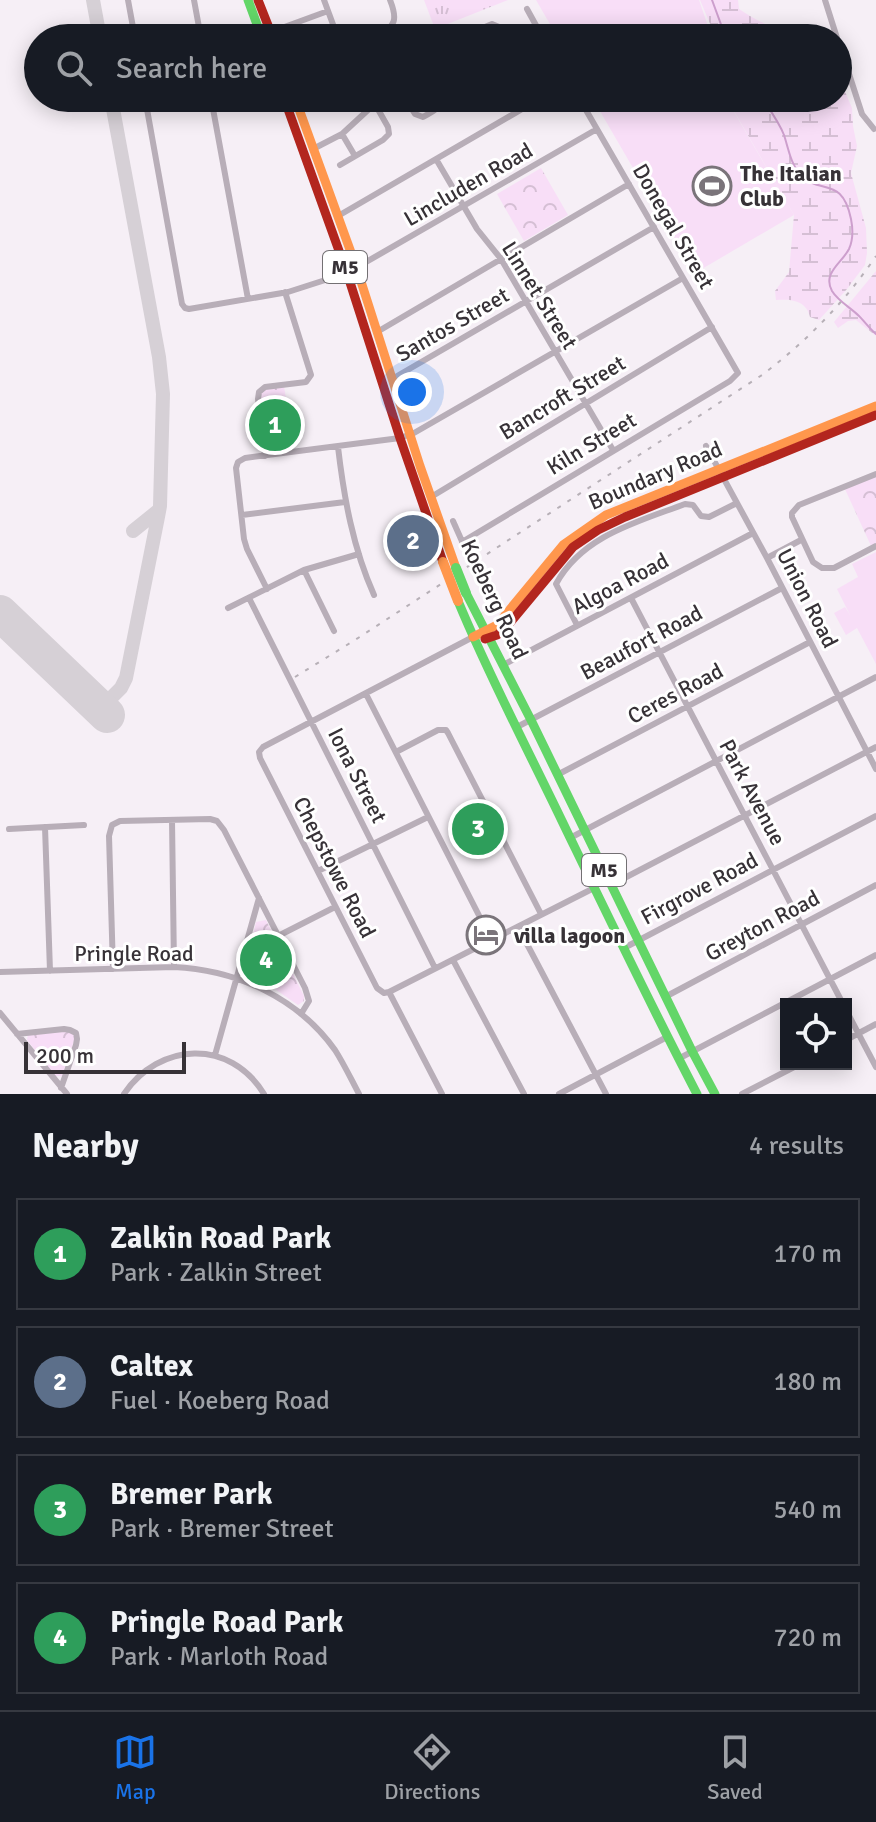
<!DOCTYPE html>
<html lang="en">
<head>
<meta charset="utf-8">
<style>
	body { margin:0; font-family:Signika,sans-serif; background:#242831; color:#f1f3f6 }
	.controls { position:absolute; right:24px; bottom:24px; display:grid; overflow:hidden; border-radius:0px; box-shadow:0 4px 20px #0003 }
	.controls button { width:72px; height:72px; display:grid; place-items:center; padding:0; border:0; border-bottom:2px solid #363941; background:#171b24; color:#f1f3f6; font:40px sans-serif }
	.scale { position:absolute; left:24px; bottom:20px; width:162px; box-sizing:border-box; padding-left:8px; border:4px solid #373237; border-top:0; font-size:22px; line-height:28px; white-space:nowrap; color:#373237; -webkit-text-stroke:6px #fff; paint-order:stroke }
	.you { position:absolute; left:412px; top:392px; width:28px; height:28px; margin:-20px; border:6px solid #fff; border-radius:50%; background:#1a73e8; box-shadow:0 0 0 12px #1a73e833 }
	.badge { display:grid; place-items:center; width:52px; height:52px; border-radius:50%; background:#1a73e8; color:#fff; font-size:26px; font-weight:700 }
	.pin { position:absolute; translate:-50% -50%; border:4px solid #fff; box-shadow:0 2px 8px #0006 }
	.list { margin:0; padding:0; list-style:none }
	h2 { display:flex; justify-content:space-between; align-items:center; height:104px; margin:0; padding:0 32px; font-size:34px }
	h2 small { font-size:26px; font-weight:400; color:#9ea1a6 }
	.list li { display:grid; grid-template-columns:52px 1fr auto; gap:24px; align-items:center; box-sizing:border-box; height:112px; margin:0 16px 16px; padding:0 16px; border:2px solid #363941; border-radius:0px }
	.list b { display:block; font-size:30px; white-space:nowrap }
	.list p { margin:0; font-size:26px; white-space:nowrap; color:#9ea1a6 }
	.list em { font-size:26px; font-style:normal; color:#9ea1a6 }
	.icon { flex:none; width:44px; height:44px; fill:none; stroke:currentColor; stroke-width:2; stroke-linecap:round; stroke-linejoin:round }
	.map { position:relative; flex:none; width:876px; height:1094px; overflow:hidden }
	.search { position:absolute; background:#171b24; box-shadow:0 4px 20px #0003; left:24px; right:24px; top:24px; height:88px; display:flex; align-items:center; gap:20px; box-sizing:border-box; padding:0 28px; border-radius:44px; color:#9ea1a6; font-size:30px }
	.sheet { height:616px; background:#171b24 }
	nav { display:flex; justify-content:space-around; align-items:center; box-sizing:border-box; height:112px; border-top:2px solid #363941; background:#171b24; font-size:22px; color:#9ea1a6 }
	nav a { display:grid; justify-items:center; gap:4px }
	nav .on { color:#1a73e8 }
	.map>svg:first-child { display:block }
</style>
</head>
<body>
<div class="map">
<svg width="876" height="1094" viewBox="0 0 876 1094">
	<defs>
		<pattern id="grass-tufts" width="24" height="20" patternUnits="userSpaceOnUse" patternTransform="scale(2)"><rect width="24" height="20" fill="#f8def7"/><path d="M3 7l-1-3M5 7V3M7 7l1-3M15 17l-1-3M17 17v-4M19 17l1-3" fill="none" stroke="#d5bfd4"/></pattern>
		<pattern id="wetland-marsh" width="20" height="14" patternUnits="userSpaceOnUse" patternTransform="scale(2)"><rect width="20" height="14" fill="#f8def7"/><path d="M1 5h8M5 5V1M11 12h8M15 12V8" fill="none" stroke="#d5bfd4"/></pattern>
		<pattern id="park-crowns" width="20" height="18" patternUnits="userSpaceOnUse" patternTransform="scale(2)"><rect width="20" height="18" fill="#f8def7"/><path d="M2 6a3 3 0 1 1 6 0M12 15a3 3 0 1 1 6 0" fill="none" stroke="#d5bfd4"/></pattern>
	</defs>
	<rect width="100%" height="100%" fill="#f6eff6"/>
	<path fill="url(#grass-tufts)" d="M424,0H508L435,29Z"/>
	<path fill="url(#wetland-marsh)" d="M700,0H738L739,9C751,17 762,24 776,27C786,29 792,28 801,33L809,31L818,38H716Z
		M838,75L852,108L853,126L857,146L851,173L866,228L867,253L865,265L847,289L819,320L810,317C806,300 791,299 776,300L775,291L789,272L794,215L731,106V98H838Z
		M876,271V336L856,320L848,321L838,328L834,322Z"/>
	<path fill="url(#park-crowns)" d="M541,168L568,215L524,241L497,194Z
		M284,386L294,453L265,455L258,393L263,390Z
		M876,474V546L872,548L844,487Z
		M476,799L501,847L480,857L456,810Z
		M266,920L304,996V1001L298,1005L269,985L247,975L245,968L256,922Z
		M31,1032H72L75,1038L62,1076H55L27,1040L28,1034Z"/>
	<path fill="#f8def7" d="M536,0H699L712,38H558Z
		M593,98H726L794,215L695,273L645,187L647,184L644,180H640L597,106L599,104L596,100L594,101Z
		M876,552V664L857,628L846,635L834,613L845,607L850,615L837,589L858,577L852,564Z"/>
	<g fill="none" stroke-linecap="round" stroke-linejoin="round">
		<path stroke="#cd9fcd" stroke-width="2" d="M712,0L726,38
			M762,98C770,110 779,122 784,135C788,147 791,165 800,174C820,196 842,175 851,219C853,229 853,240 849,249C842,263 822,273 832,291C838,301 851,308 859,316C865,322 870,329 876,334"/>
		<path stroke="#d6d0d6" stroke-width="14" d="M93,0L100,38
			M133,531L159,510
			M100,709L121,688L126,678L158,517L160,506L163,394L159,357L111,98"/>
		<path stroke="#d6d0d6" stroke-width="36" d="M0,613L107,715"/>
		<path stroke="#b8aeb8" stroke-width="6" d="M128,0L135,38
			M194,0L201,38
			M324,0L338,38
			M825,0L837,38
			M527,9L543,38
			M268,33L328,11
			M380,38C395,24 398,20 390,0
			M459,38L492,24L499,27L506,38
			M838,40L862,114L874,129
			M145,98L182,304L185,308L189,309L288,292L347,273L597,129
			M211,98L248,299
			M405,98L415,114L423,117C431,112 442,109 439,98
			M342,134L355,156
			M313,149L342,134L381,98
			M436,159L477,229L501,259L613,450
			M340,165L383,140L389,134L388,127L375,104
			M338,216L541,98
			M377,332L629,184
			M392,379L654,227
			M706,446L767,558L876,769
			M338,447C344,498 353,548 374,595
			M265,456L258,399L259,392L265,387L306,382L311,375L285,292
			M876,474L799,505L792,513V517L813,562L822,568H834L876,546
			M431,497L712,327
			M242,515L345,502
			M453,521L465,548
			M462,542L730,381L738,373L579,98
			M767,558L801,540
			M304,570L334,631
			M267,589L247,549L244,539L236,468L238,462L245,458L400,438L414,433L683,278
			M249,598L435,968
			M631,598L843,1004
			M228,608L304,570L359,554
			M577,625L556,584C582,536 637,522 685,504L693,505L701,516L709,517L737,503
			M503,665L753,533
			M366,694L491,939
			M517,727L782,588
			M396,752L438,730H446L448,733L541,914
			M557,775L810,642
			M172,820L174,967
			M45,827L50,971
			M9,829L84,825
			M570,838L876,677
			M318,871L428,817
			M611,885L876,747
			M518,927L606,1094
			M278,936L335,907
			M624,948L876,816
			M453,960L524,1094
			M113,969L109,836L112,825L120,821L210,819L217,821L224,830L305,988L309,1001L301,1014
			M0,972L174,967C237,970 298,998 335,1050C344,1064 351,1079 359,1094
			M389,992L384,993L377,988L260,758L259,752L263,747L473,637
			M389,992L594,888
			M389,992L442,1094
			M665,997L876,885
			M846,1010L876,1067
			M0,1013L67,1094
			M17,1034L64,1029L70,1030L76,1033L77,1039L76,1045L61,1088
			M846,1040L876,1024
			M215,1055L259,898
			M678,1059L876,955
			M124,1094C159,1042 230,1038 264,1094
			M559,1094L667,1037
			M742,1094L800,1064"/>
		<path stroke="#63d668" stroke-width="9" d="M248,0L262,38
			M466,593L531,720L692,1051L715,1094
			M458,601C489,676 527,748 562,821C606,912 650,1004 697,1094"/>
		<path stroke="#ff974d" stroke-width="9" d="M295,98L357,269L420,466L456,568
			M473,637L497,625L563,545L606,515L876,406"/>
		<path stroke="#b3261e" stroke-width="9" d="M258,0L273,38
			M284,98L347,273L400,438L443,562
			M485,639L497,635L504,630L573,547L598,530L625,517L876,415"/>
		<path stroke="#b7b0b7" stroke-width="2" stroke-dasharray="4 8" stroke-linecap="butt" d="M295,677L355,640L762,375C806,342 845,302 876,256"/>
		<path stroke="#63d668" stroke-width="10" d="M456,568L466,593"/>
		<path stroke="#ff974d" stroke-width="10" d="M443,562L458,601"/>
	</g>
	<defs>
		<g id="stadium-ring" transform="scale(2)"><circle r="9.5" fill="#fff" stroke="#7a747a" stroke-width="1.5"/><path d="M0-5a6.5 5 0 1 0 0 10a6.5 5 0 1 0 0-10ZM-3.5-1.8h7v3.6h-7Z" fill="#7a747a"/></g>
		<g id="hotel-ring" transform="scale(2)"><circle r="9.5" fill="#fff" stroke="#7a747a" stroke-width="1.5"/><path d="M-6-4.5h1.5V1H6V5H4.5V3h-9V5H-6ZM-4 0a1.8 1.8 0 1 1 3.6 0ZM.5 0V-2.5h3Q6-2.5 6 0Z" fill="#7a747a"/></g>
	</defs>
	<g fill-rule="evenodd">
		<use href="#stadium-ring" x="712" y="186"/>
		<use href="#hotel-ring" x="486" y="935"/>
	</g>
	<g text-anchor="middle" stroke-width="6" stroke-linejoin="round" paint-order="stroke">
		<g fill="#fff" stroke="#737073" stroke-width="2">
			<rect x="323" y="251" width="44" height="32" rx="6"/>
			<rect x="582" y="854" width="44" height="32" rx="6"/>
		</g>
		<g font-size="20" font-weight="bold" fill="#373237">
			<text x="345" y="274">M5</text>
			<text x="604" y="877">M5</text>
		</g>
		<g font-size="22" font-weight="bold" fill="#373237" stroke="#fff" text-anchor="start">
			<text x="740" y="181">The Italian<tspan x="740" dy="25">Club</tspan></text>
			<text x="514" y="943">villa lagoon</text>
		</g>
		<g font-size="22" fill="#373237" stroke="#fff">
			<text transform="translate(468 184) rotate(-30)" y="8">Lincluden Road</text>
			<text transform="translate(674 226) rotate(60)" y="8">Donegal Street</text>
			<text transform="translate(540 295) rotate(58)" y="8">Linnet Street</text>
			<text transform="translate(452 324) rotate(-30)" y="8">Santos Street</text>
			<text transform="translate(562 397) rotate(-31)" y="8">Bancroft Street</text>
			<text transform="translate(591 443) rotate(-31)" y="8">Kiln Street</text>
			<text transform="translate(655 475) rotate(-23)" y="8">Boundary Road</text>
			<text transform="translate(620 583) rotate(-28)" y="8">Algoa Road</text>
			<text transform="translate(808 598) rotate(63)" y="8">Union Road</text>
			<text transform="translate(495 599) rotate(65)" y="8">Koeberg Road</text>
			<text transform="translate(641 642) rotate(-28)" y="8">Beaufort Road</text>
			<text transform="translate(675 693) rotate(-28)" y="8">Ceres Road</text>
			<text transform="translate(358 775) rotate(63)" y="8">Iona Street</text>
			<text transform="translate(753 792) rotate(62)" y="8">Park Avenue</text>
			<text transform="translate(335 867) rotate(63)" y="8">Chepstowe Road</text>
			<text transform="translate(699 888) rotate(-28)" y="8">Firgrove Road</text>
			<text transform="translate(762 925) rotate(-28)" y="8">Greyton Road</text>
			<text x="134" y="961">Pringle Road</text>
		</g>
	</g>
</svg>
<div class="controls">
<button><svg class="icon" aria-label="locate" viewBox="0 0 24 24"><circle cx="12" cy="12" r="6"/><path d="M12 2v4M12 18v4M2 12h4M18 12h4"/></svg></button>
</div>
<div class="scale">200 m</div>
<div class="you"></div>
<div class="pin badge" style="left:275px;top:425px;background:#2e9e5b">1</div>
<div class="pin badge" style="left:413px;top:541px;background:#5c6f8a">2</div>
<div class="pin badge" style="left:478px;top:829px;background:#2e9e5b">3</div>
<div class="pin badge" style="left:266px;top:960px;background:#2e9e5b">4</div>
<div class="search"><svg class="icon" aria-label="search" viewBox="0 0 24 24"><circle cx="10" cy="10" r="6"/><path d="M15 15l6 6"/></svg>Search here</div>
</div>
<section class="sheet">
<h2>Nearby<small>4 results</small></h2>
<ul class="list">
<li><span class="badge" style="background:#2e9e5b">1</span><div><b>Zalkin Road Park</b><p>Park · Zalkin Street</p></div><em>170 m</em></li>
<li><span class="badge" style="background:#5c6f8a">2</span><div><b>Caltex</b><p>Fuel · Koeberg Road</p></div><em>180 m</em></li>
<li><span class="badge" style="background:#2e9e5b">3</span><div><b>Bremer Park</b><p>Park · Bremer Street</p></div><em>540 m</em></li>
<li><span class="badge" style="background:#2e9e5b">4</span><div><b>Pringle Road Park</b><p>Park · Marloth Road</p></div><em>720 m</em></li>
</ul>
</section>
<nav>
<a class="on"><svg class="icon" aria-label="map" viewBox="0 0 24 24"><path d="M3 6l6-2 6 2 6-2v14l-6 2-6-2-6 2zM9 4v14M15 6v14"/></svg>Map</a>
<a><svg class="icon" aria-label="directions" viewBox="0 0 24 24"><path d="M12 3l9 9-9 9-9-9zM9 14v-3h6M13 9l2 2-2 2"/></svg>Directions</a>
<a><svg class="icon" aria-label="saved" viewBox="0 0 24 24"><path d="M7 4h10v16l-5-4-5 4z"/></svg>Saved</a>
</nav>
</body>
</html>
